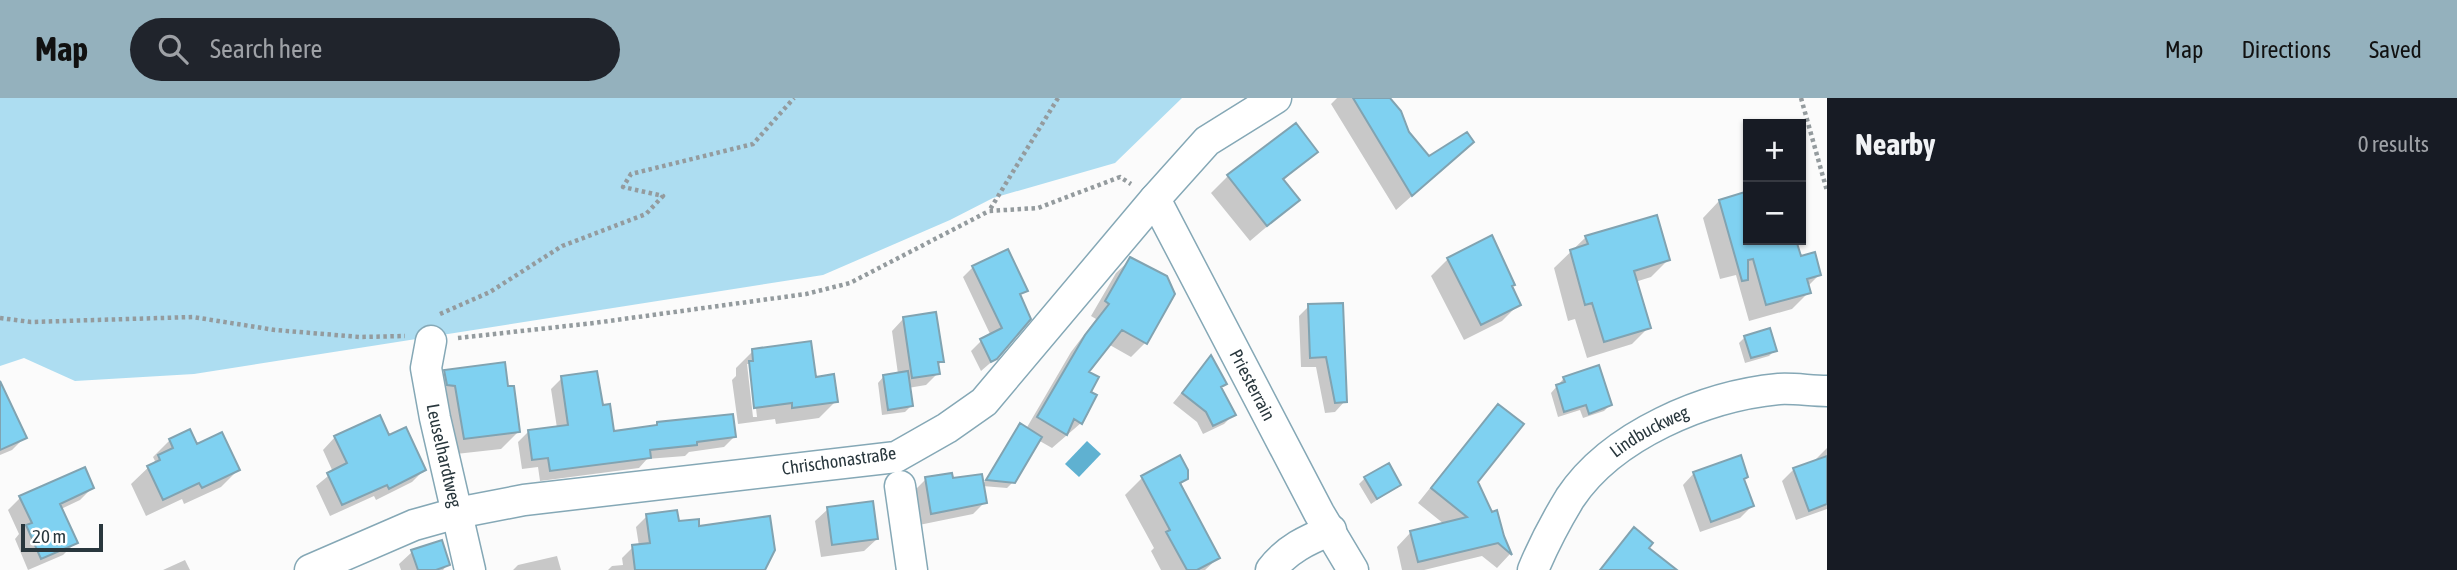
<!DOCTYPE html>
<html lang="en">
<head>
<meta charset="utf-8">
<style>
	body { margin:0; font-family:"Asap Condensed",sans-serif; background:#20242c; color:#f1f3f6 }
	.controls { position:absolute; right:21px; top:21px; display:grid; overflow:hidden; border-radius:0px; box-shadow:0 2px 5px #0004 }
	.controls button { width:63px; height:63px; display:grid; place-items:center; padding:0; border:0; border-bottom:2px solid #363941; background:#171b24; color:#f1f3f6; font:35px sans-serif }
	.scale { position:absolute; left:21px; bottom:18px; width:82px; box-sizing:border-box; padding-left:7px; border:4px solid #29373d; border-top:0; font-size:19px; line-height:24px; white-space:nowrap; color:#29373d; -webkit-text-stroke:5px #fff; paint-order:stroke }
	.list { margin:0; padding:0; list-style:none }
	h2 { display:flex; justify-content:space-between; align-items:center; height:91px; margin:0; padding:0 28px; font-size:30px }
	h2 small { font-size:23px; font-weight:400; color:#9ea1a6 }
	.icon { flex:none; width:38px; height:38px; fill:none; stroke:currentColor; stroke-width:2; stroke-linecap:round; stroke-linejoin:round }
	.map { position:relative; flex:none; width:1827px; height:472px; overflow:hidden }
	header { display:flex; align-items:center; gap:42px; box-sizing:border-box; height:98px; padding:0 35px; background:#94b1bd; color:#111 }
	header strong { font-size:33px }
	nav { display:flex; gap:38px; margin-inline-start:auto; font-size:24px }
	.search { width:490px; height:63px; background:#20242c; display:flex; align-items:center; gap:18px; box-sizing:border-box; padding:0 24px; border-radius:38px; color:#9ea1a6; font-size:26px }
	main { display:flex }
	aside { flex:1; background:#171b24 }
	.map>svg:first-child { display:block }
</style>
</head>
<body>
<header>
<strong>Map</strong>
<div class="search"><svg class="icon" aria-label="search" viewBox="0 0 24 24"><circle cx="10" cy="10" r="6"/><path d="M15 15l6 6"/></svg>Search here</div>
<nav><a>Map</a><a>Directions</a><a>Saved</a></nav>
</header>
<main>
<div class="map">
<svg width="1827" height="472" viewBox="0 0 1827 472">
	<rect width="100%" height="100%" fill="#fbfbfb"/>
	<path fill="#adddf1" d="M0,0H1182L1115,65L993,100L950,122L823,177L194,276L75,283L24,260L0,268Z"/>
	<path fill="#5fb1d1" d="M1087,343L1101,356L1079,379L1065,366Z"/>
	<path fill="#0003" fill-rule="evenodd" d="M1337,0H1388L1407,35L1429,60L1472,44L1396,112L1331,6Z
		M1315,53L1283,83L1298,102L1250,143L1211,95L1228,78Z
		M1748,95V142H1771L1773,148L1800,160L1819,177L1808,188L1809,194L1792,211L1749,223L1736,177L1720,181L1703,120L1719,103Z
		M1586,139L1668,162L1651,179L1635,184L1649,229L1632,246L1587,260L1575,221L1568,223L1554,170Z
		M1131,161L1145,245L1131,259L1108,246L1086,274L1088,294L1081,325L1052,350L1038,342L1013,384L1007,390L982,388L985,404L973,416L919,427L914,393L926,381L952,382L982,388L1015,334L1021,328L1026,331L1071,254L1096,221L1091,218L1116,175Z
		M1448,161L1510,189L1519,206L1502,223L1464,242L1431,178Z
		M973,169L1026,192L1019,199L996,260L981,273L971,253L981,243L991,238L963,179Z
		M1309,208L1345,303L1335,314L1325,315L1316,269H1301L1299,218Z
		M904,220L942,263L937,268L938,275L926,287L908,290L911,308L905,314L882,317L878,285L884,278L898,276L892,233Z
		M1745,239L1775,252L1769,258L1745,265L1739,245Z
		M753,253L814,281L836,303L819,320L776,326L775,321L738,326L732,282L736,278V270ZM747,266H751L757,319H753Z
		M1210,260L1225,286L1220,290L1233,317L1224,326L1203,336L1197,324L1173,305Z
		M445,274L507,290L518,334L501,351L447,357L428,290Z
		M562,280L601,309L612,335L654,329L658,325L734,339L724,349L689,354L685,358L647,361L639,370L540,383L538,369L522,371L518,344L529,333L557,330L551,291Z
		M1564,280L1610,307L1604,313L1583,320L1580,312L1558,319L1551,295Z
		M1498,308L1476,384L1510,456L1497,470L1482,458L1424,472H1402L1397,449L1411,434L1444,426L1418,405L1484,323Z
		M0,319L25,339L12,352L0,357Z
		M335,339H388L424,372L412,384L376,402L374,398L330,418L316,388L333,374L323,352Z
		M170,342L196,348L238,372L221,389L184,406L182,401L146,418L131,386L155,363L153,359Z
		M1827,350V411L1796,422L1782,383L1794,371L1817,363L1816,361Z
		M1694,375L1752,408L1740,420L1700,434L1683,387Z
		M1142,380H1187L1179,388L1218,460L1205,472H1161L1151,453L1154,450L1125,397Z
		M1365,380L1399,387L1371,406L1359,386Z
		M92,390L80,402L61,411L76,444L63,457L28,472L15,441L19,436L8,412L20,400Z
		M828,411L877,441L864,453L821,459L815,423Z
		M647,418L698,430L766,467V472H608L612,468L623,467L622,460L633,449L639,448L636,429Z
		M441,444L448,466L443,472H401L399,466L412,454Z
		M557,458L561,472H513L518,467Z
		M185,462L190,472H163Z"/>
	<path fill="#7fd1f1" stroke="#81a3b1" stroke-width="2" d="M1353,0H1390L1401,13L1409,34L1429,58L1467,34L1474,44L1412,98Z
		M1296,25L1318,54L1283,81L1300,102L1267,128L1227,77Z
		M1748,93V142H1796L1801,158L1815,154L1821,177L1807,181L1811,195L1766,207L1753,161L1748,162V182L1742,183L1719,102Z
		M1657,117L1670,162L1634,173L1651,230L1604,244L1592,205L1585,207L1570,152L1588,146L1585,138Z
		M1492,137L1515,187L1512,188L1521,207L1481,227L1447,160Z
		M1008,151L1028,193L1020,196L1031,221L997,261L991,264L980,241L1002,230L972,168Z
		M1130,159L1167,178L1175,196L1147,246L1122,232L1089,274L1099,279L1091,294L1097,297L1082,326L1074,321L1067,337L1037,319L1085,237L1109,206L1105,203Z
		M1343,205L1347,304L1335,305L1326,259L1310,260L1308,206Z
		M936,214L944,264H938L940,276L912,280L903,219Z
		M1770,230L1777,253L1751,260L1744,238Z
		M811,243L816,279L834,276L838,304L792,310V305L754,310L749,263H753L752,251Z
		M1211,257L1227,286L1221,289L1236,317L1213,328L1206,314L1182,295Z
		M505,264L508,288H514L520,334L464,341L455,288L447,287L444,272Z
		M1599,267L1612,307L1589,316L1586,307L1564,314L1556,287L1565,284L1563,279Z
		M597,273L603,307L610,306L614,333L657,327V324L733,316L736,339L697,344V347L650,352L651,360L550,373L548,360L532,362L528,332L568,327L561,278Z
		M908,273L913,308L888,312L883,277Z
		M0,283L27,340L0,352Z
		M1498,306L1524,326L1478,384L1492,414L1497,412L1504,438L1512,457L1498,445L1418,464L1410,433L1467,419L1431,390Z
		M380,317L389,337L406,329L426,372L389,391L387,387L342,407L327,375L347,365L334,338Z
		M1020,325L1042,339L1015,385L986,382Z
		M190,331L197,346L222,334L240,372L202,390L199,385L163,402L147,368L160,362L158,357L173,350L169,341Z
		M1180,357L1188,372V381L1180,385L1220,460L1197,472H1187L1166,434L1170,432L1141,378Z
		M1741,357L1748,379L1744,381L1754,408L1711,424L1693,374Z
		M1827,358V406L1809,413L1793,370Z
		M1389,365L1401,387L1377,401L1364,379Z
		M85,369L94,390L60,406L78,445L41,461L26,427L32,425L19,398Z
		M952,375L953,380L982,376L987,405L931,416L925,379Z
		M873,403L878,441L832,447L827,409Z
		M677,412L679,423L699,421V428L770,418L775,452L765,472H635L632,447L650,445L646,416Z
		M1634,429L1653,445L1649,450L1677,472H1600Z
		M442,442L450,467L436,472H418L411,452Z"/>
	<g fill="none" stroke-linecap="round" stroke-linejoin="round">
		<g stroke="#85a8b6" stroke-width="33">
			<g id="street">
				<path id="s1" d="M1155,101L1319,415L1353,472"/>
				<path id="s2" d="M431,243L426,270L435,320L470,472"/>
				<path d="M900,388L912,472"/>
				<path d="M310,472L414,427L457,415L524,402L896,359L947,330L984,304L1155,101L1207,43L1276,0"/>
				<path d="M1271,472C1287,451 1307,442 1331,432"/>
				<path id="s3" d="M1533,472C1543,448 1556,423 1570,400C1612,337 1705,298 1779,291C1794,290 1811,293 1827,293"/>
			</g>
		</g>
		<path stroke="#949b9e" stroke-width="4.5" stroke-dasharray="3.5 3.5" stroke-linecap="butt" d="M1058,0L989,113L1038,110L1120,79L1131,86
			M1801,0L1827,93
			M440,216L490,194L562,148L646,116L663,98L623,89L631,76L753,46L794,0
			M0,220L31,224L193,219L275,232L360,239L405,238
			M458,240L594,225L806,196L850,185L989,113"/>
		<use href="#street" stroke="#fff" stroke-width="30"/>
	</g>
	<g text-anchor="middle" stroke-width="5" stroke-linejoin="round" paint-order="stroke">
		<g font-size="18" fill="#29373d" stroke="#fff">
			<text dy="6" stroke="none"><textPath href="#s1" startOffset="210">Priesterrain</textPath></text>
			<text dy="6" stroke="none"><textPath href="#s3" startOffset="186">Lindbuckweg</textPath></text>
			<text dy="6" stroke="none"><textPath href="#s2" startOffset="117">Leuselhardtweg</textPath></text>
			<text transform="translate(839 363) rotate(-8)" y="6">Chrischonastraße</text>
		</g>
	</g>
</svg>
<div class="controls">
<button>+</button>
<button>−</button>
</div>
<div class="scale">20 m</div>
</div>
<aside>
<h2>Nearby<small>0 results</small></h2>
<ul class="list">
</ul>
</aside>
</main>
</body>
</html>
